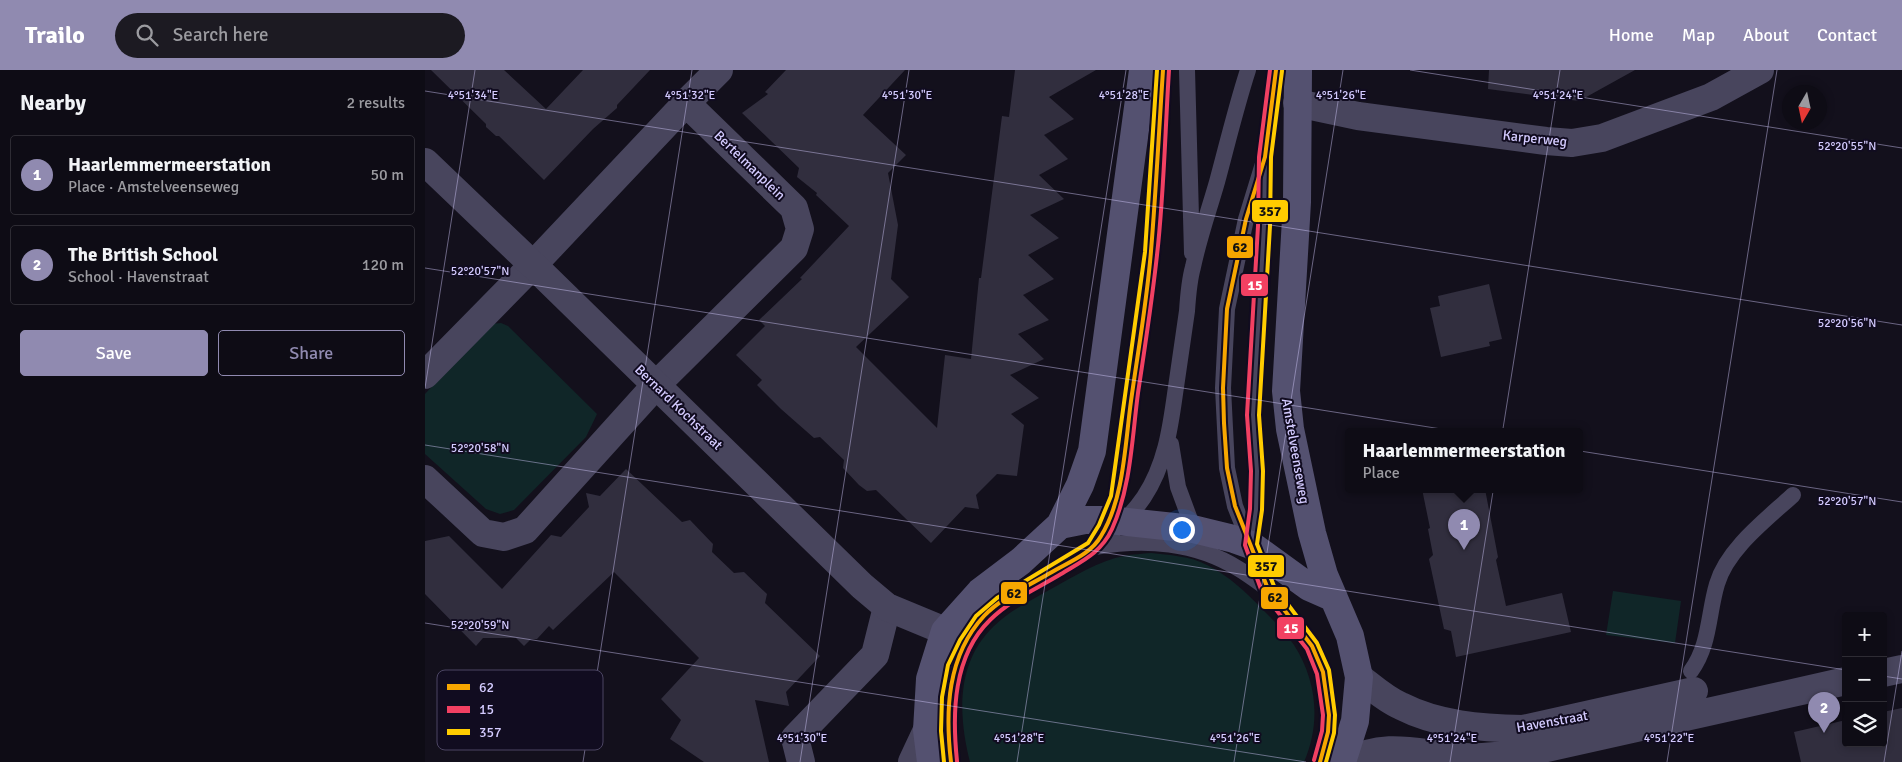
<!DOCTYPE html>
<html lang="en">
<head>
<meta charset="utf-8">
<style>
	body { margin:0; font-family:Signika,sans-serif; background:#1c1a22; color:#f1f3f6 }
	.controls { position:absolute; right:15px; bottom:15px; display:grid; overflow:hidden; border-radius:5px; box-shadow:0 2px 8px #0003 }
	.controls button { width:45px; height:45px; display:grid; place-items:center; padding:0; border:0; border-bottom:1px solid #2e2c34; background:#0e0c15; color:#f1f3f6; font:25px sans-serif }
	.compass { position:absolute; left:1357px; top:15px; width:45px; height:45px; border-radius:50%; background:#0e0c15; box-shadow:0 2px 8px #0003; rotate:189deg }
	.you { position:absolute; left:756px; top:459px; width:18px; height:18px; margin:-12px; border:4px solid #fff; border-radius:50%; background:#1a73e8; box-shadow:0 0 0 8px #1a73e833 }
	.badge { display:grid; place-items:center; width:32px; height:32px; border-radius:50%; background:#908ab0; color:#fff; font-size:16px; font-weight:700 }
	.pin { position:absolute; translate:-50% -41px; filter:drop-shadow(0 1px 2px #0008) }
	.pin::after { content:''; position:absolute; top:26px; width:18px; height:15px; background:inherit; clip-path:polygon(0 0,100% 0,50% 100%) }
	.popup { position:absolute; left:920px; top:358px; width:238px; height:65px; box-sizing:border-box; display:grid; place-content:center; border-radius:5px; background:#0e0c15; filter:drop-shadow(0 1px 4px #0005); font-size:16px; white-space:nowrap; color:#9b9ba0 }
	.popup b { font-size:19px; color:#f1f3f6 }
	.popup::after { content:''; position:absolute; left:50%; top:100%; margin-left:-10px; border:10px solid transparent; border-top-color:#0e0c15 }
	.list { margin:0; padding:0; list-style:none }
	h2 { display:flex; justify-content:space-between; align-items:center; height:65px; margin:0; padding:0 20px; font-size:21px }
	h2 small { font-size:16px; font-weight:400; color:#9b9ba0 }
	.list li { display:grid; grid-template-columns:32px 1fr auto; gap:15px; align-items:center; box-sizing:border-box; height:80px; margin:0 10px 10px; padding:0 10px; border:1px solid #2e2c34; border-radius:5px }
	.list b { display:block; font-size:19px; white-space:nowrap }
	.list p { margin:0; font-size:16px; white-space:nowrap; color:#9b9ba0 }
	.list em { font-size:16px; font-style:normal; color:#9b9ba0 }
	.actions { display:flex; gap:10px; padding:15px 20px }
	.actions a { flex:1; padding:11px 0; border:1px solid #908ab0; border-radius:5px; text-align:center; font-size:18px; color:#908ab0 }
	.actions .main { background:#908ab0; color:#fff }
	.icon { flex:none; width:28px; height:28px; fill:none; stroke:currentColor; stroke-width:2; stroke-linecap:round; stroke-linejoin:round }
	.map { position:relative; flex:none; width:1477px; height:692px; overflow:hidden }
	header { display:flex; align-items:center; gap:30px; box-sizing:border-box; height:70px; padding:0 25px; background:#908ab0; color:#fff }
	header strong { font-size:24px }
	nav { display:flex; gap:28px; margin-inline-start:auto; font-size:18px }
	.search { width:350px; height:45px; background:#1c1a22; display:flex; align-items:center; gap:12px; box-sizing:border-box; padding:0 18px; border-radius:28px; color:#9b9ba0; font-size:19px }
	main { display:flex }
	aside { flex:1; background:#0e0c15 }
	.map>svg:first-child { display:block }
</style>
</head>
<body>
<header>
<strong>Trailo</strong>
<div class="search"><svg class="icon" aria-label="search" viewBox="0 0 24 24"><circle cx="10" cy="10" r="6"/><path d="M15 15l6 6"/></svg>Search here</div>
<nav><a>Home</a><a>Map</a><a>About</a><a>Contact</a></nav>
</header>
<main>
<aside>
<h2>Nearby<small>2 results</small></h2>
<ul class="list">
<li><span class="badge">1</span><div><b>Haarlemmermeerstation</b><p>Place · Amstelveenseweg</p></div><em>50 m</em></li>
<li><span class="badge">2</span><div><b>The British School</b><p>School · Havenstraat</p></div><em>120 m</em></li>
</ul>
<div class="actions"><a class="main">Save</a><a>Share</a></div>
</aside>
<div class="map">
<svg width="1477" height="692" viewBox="0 0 1477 692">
	<rect width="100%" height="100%" fill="#13101c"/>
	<path fill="#102628" d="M76,253L83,256L172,344L161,367L89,440L75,444L61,439L0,384V324L65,254Z
		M726,483C744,485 765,486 782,495C804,506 821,522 838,540C849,551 860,562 869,575C892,611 896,653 879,692H545C533,645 531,592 569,556C585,540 607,530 626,519C650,506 673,491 699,486C708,484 717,484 726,483Z
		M1188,521L1256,531L1250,573L1181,565Z"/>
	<path fill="#312e3e" d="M6,0H79L121,39L158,0H225L192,35V38L168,59L119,110L74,66H71L61,57V54Z
		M361,0H480L438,45L481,85L463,103L473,155L466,209L484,227L431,277L512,358L520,285L546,289L554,208H556L577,46L584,47L590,0H671L624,27L649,49L619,65L643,89L614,105L639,129L605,145L634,168L603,185L629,209L598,225L624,250L593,264L619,289L585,305L614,328L586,344L599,355L592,406L572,404L551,425L554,439L540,437L506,473L451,420L442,421L434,415L418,398L419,390L395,367L389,368L356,339L332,315L337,310L311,285L340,256L334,250L377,209L375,208L424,156L391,125L392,123L372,107L374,98L317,43L343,24L340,22Z
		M1064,0H1210L1154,31L1063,19Z
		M1064,214L1077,269L1064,272L1065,276L1016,287L1005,238L1015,236L1013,226Z
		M201,399L257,452L265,450L288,474L287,482L309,503L319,502L342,524L340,533L395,586L361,622L364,636L330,630L344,692H279L245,669L256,650L236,629L274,588L189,502L128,560L124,556L112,569H106L99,576L91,568H58L51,576L0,524V471L24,466L77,519L126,465L136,467L164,437L161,423L175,426Z
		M997,419H1060L1073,487L1071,490L1081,536L1137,523L1146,562L1031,587L1026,561L1019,559L1004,489L1008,485L1003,459L1005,458Z
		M1477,638V692H1376L1369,662L1421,650V673H1458V642Z"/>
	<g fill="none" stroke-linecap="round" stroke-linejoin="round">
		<path stroke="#48455d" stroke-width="16" d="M762,0L767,183
			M840,87L821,149L802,239L798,318L802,398L810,436L843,519L887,576L898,602L904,645L903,662L895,692
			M746,374L753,417L770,463
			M680,458L694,420L726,183L738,0
			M827,473L831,440L832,401L828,345L839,156L840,87L851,0
			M671,477C719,468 771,472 814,499C824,505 833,512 843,519
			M1266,601C1285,575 1283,544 1292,514C1302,479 1342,449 1368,425
			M526,692C517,634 525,570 576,533C626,496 682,481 719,427C740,395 745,360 750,324C754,296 758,268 762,241C763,226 764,211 768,197C774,168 784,140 792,112C802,75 811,37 823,0"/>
		<path stroke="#48455d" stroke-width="28" d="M261,33L294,0
			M872,33L933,46L1121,71L1147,73L1177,68L1286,27L1335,0
			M0,305L108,195L261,33L369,138L375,159L369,178L231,315L100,460L79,467L58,463L0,409
			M1458,603L1477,599
			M934,607C947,617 960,629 976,636C1013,655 1056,658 1098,659L1269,621
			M376,692L370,668L450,585L462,537
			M921,692C965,670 994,685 1039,687C1061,688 1082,685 1104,682L1421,611"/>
		<path stroke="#48455d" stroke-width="28" d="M0,92L108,195L437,516L462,537L520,561
			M487,692L502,660"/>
		<path stroke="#545170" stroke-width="28" d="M873,0L872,132L861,321L865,359L887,463L899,505L925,566L934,607L930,651L917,692
			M635,455L660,450H684L768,459L809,469L826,475L884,517L909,528
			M506,692L502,660L505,609L520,561L555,522L596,491L635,455L655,415L667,381L718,0"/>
		<g stroke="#110c20" stroke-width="8">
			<path id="bus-1" d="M851,0L840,87L821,149L802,239L798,318L799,353L802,398L810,436L843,519L887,576L898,602L904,645L903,662L895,692
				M526,692C520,641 522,586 559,546C577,527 605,515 627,502C644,492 666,484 676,466C699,429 700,374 706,331C713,281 722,231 726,181C731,121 734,60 738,0"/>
		</g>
		<g stroke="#110c20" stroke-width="8">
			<path id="bus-2" d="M845,0L834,87L833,156L822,345L826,401L825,439L820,475L837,522L882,579L892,604L898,645L897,661L889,690
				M532,691C527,643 528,586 565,550C585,530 613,518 636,504C657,491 676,483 687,459C706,417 707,368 713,323C720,277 727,231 732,185C739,124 740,62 744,0"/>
		</g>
		<g stroke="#110c20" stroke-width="8">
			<path id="bus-3" d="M857,1L846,87L845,156L834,345L838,401L837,440L832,474L849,516L892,573L904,600L910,645L909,663L901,692
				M519,692L516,661L517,627L523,595L535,570L551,546L572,528L663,473L674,455L686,426L720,182L732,0"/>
		</g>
		<use href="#bus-1" stroke="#f7a600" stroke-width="4"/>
		<use href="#bus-2" stroke="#f24062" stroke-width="4"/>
		<use href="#bus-3" stroke="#fc0" stroke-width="4"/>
	</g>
	<path fill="none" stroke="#d4cbff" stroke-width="1" stroke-opacity="0.45" d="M985,0L1477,78M0,21L1477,255M0,198L1477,432M0,318L50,0M0,375L1421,600M0,553L881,692M1458,606L1477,609M158,692L267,0M375,692L484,0M592,692L701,0M809,692L918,0M1025,692L1135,0M1242,692L1352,0M1459,692L1477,581"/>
	<g text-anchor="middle" stroke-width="4" stroke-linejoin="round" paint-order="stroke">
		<g font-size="14" fill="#d4cbff" stroke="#110c20">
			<text transform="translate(1110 68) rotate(6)" y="5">Karperweg</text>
			<text transform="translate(325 95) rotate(44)" y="5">Bertelmanplein</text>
			<text transform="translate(254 337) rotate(44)" y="5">Bernard Kochstraat</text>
			<text transform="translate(871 381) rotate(80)" y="5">Amstelveenseweg</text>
			<text transform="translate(1127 651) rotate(-10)" y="5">Havenstraat</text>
		</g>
	</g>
	<rect x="12" y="600" width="166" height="80" rx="8" fill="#110c20" stroke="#4c4563" stroke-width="1"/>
	<rect x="22" y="614" width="23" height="6" fill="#f7a600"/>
	<rect x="22" y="636" width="23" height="7" fill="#f24062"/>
	<rect x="22" y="659" width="23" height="6" fill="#fc0"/>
	<g font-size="14" fill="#d4cbff">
		<text x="54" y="622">62</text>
		<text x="54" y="644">15</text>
		<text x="54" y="667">357</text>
	</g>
	<g font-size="12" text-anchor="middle" fill="#d4cbff" stroke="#110c20" stroke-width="4" stroke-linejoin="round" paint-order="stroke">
		<text x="48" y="29">4°51'34"E</text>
		<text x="265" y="29">4°51'32"E</text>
		<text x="482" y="29">4°51'30"E</text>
		<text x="699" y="29">4°51'28"E</text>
		<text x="916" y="29">4°51'26"E</text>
		<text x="1133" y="29">4°51'24"E</text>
		<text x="1422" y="80">52°20'55"N</text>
		<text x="55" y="205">52°20'57"N</text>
		<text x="1422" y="257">52°20'56"N</text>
		<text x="55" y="382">52°20'58"N</text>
		<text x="1422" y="435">52°20'57"N</text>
		<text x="55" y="559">52°20'59"N</text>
		<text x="377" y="672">4°51'30"E</text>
		<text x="594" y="672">4°51'28"E</text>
		<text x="810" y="672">4°51'26"E</text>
		<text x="1027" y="672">4°51'24"E</text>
		<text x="1244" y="672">4°51'22"E</text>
	</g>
	<g stroke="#110c20" stroke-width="2">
		<rect x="826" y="129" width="38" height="24" rx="5" fill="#fc0"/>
		<rect x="801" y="165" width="28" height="24" rx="5" fill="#f7a600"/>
		<rect x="815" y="203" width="29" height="24" rx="5" fill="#f24062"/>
		<rect x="822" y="484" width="38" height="24" rx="5" fill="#fc0"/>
		<rect x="575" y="511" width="28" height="24" rx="5" fill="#f7a600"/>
		<rect x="835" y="516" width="29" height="24" rx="5" fill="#f7a600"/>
		<rect x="851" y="546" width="29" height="24" rx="5" fill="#f24062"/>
	</g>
	<g font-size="14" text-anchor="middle" font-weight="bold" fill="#fff">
		<text x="830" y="220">15</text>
		<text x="866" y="563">15</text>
	</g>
	<g font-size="14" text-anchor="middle" font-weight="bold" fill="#111">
		<text x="845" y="146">357</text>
		<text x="815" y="182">62</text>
		<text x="841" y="501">357</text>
		<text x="589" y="528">62</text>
		<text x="850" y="532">62</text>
	</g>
</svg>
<div class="controls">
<button>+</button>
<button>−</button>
<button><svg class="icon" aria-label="layers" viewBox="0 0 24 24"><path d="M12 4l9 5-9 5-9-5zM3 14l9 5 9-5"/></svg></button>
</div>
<svg class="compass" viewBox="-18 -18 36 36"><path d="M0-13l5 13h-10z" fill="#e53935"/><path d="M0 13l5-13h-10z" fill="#9b9ba0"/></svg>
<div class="you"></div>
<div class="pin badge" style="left:1039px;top:480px">1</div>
<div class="popup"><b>Haarlemmermeerstation</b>Place</div>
<div class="pin badge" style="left:1399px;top:663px">2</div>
</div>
</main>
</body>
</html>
